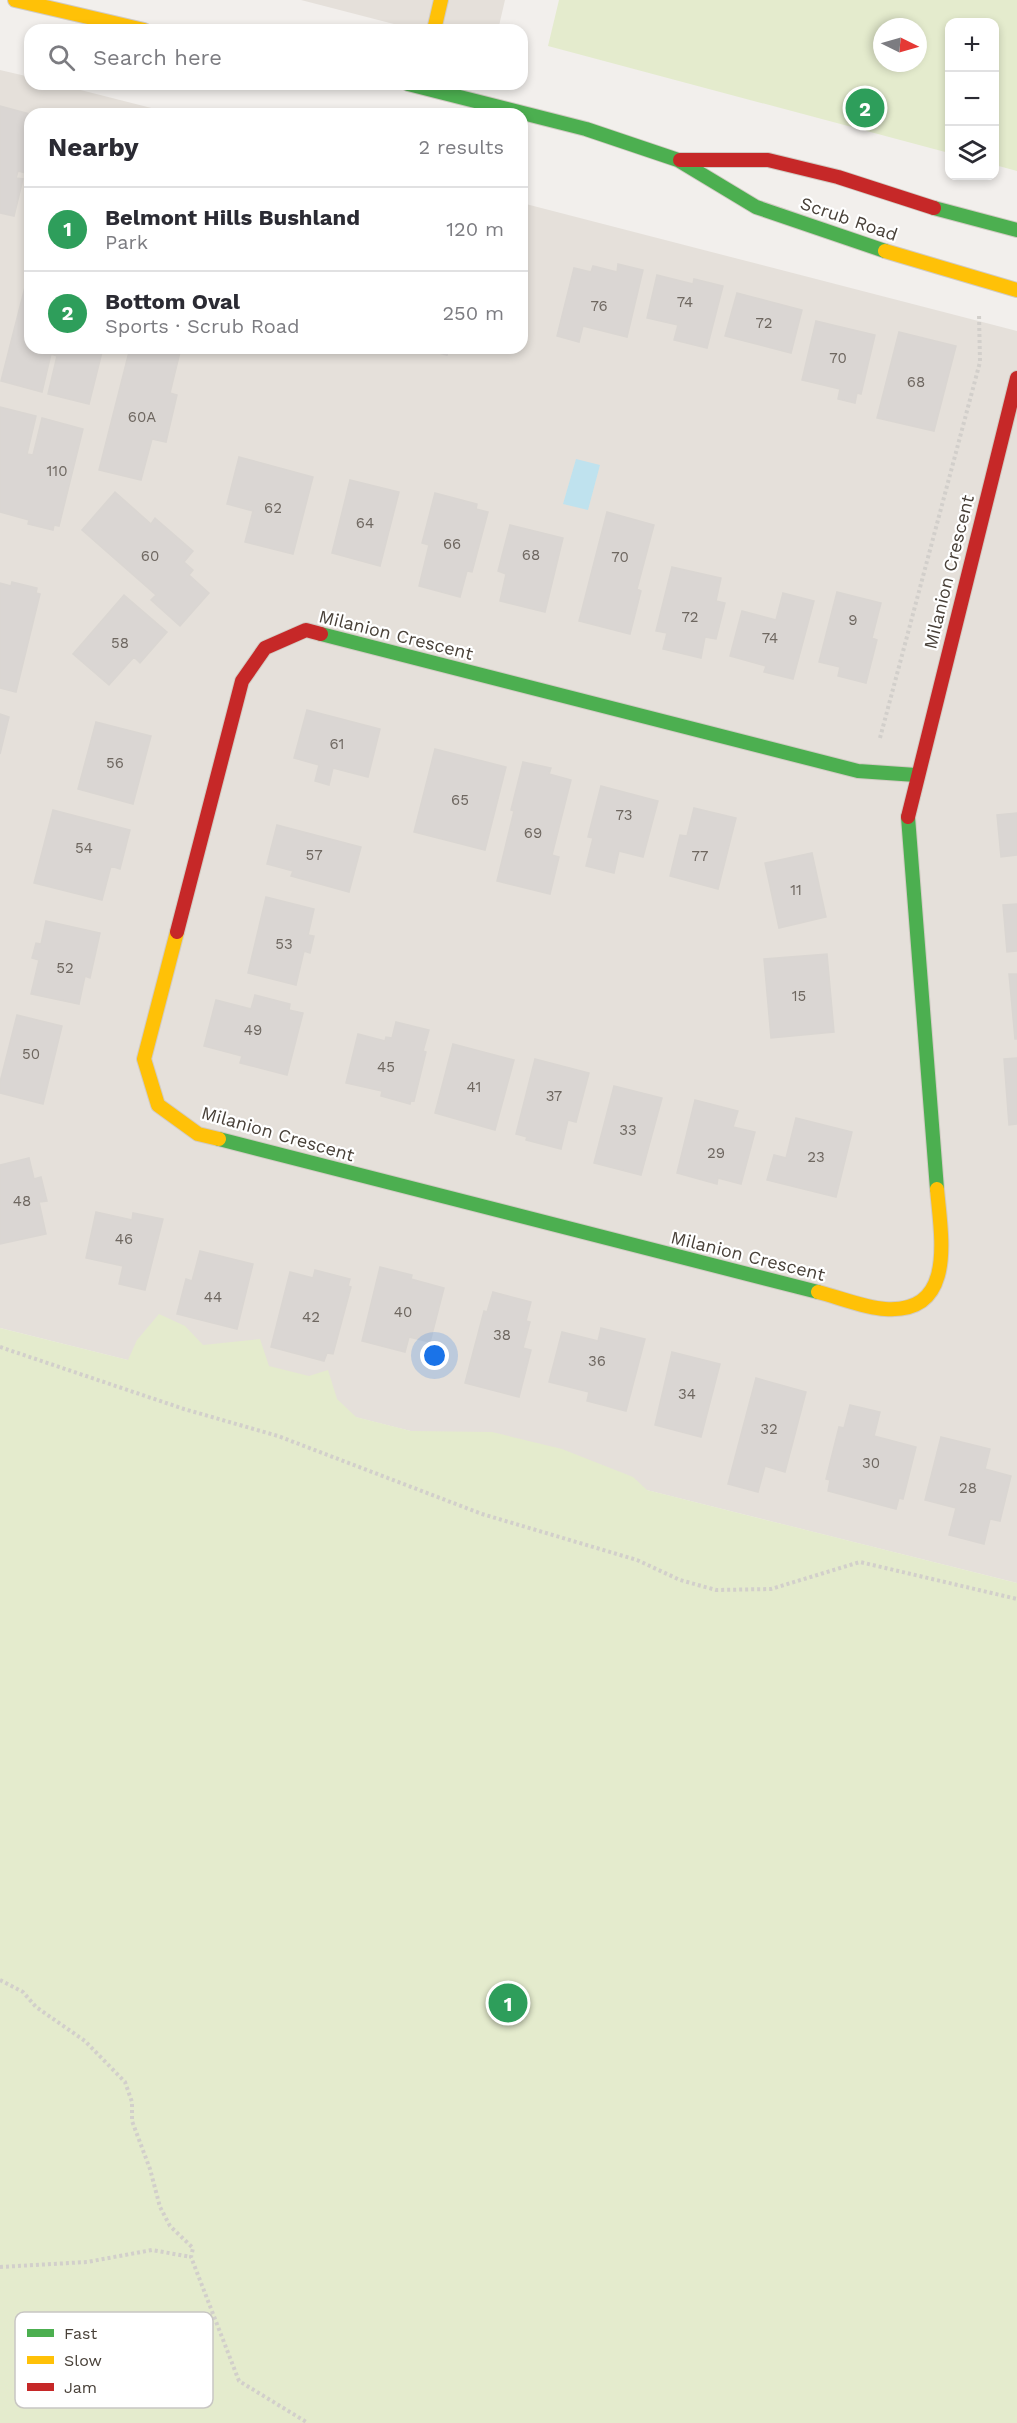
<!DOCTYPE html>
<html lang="en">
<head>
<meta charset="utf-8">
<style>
	body { margin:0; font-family:"Work Sans",sans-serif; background:#f2f2f3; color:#2b2b33 }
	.controls { position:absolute; right:18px; top:18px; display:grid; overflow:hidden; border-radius:12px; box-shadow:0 3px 9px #0003 }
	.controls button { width:54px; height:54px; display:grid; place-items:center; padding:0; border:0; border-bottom:2px solid #e1e1e2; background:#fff; color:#2b2b33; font:30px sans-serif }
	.compass { position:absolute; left:873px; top:18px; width:54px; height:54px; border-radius:50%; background:#fff; box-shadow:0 3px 9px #0003; rotate:95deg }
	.you { position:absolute; left:435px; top:1356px; width:21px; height:21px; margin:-15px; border:4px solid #fff; border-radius:50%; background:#1a73e8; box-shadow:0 0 0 9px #1a73e833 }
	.badge { display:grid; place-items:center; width:39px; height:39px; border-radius:50%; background:#0b8043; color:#fff; font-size:20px; font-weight:700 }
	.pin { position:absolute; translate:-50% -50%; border:3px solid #fff; box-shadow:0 2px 6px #0006 }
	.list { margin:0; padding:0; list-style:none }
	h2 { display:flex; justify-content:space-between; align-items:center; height:78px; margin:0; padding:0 24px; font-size:26px }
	h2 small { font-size:20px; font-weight:400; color:#7c7c81 }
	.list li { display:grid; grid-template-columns:39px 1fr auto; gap:18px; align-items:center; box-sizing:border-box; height:84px; padding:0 24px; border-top:2px solid #e1e1e2 }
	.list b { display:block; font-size:22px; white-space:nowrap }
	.list p { margin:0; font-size:20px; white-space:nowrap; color:#7c7c81 }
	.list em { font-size:20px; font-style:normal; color:#7c7c81 }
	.icon { flex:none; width:33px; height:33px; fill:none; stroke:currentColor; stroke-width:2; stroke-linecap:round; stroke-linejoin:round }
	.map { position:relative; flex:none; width:1017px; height:2423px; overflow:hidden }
	.search { position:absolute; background:#fff; box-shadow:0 3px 9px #0003; left:24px; top:24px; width:504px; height:66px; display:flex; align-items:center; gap:15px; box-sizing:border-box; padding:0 21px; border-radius:18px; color:#7c7c81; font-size:22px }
	.panel { position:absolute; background:#fff; box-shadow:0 3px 9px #0003; left:24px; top:108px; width:504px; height:246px; border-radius:18px }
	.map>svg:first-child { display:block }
</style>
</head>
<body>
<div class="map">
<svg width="1017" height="2423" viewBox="0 0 1017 2423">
	<rect width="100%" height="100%" fill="#f2efec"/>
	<path fill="#e5e0da" d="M301,0H505L498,30H417Z
		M0,70L30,77V84H57L175,114H30V348H522V203L1017,331V1583L0,1328Z"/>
	<path fill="#e4ebcd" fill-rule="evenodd" d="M559,0H1017V171L995,165L994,22H950L949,153L548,46ZM882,27H918V63H882Z
		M159,1314L185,1326L203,1345L260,1339L269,1366L309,1376L328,1370L337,1399L356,1417L411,1431L492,1432L562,1449L633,1477L647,1490L1017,1583V2423H0V1328L128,1360L137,1340Z"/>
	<path fill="#bfe2ee" d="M576,459L600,465L588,510L563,504Z"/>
	<path fill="#dad6d3" stroke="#dad6d2" stroke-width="1.5" d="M0,106L30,114V174L18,171L16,178L23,179L14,216L0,213Z
		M618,264L643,270L627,337L583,326L579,342L557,336L574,268L591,272L593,266L617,272Z
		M657,275L693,284L694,279L723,286L707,348L674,340L678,325L647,318Z
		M26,283L30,284V348H103L89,404L48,394L57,356L51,354L42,392L1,381Z
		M737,293L802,310L791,353L725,336Z
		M816,321L875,335L861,394L857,393L855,403L838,399L840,389L802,380Z
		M899,332L956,346L934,431L877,418Z
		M130,348H181L170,393L177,395L166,442L152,439L141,480L99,470Z
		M419,348H449L447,355Z
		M0,407L36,416L27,454L33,455L42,418L83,429L59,526L54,525L53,530L28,524L29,520L0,512Z
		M239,457L313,477L293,554L245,542L253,511L227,504Z
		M350,480L399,492L380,566L332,553Z
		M115,492L151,524L155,518L193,551L184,562L193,570L189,575L209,593L180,626L151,600L156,595L82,530Z
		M435,493L477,504L476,509L488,512L472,572L467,571L460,597L419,586L429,545L422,543Z
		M607,512L654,525L637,589L641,591L630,634L579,621Z
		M510,525L563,538L545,612L500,601L506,574L498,571Z
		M672,567L721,578L716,601L725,603L716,639L705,637L701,658L663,649L667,633L656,631Z
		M12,582L37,588L36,593L40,594L16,692L0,688V583L11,586Z
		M837,592L881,603L872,638L877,640L866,683L838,676L840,667L819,662Z
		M783,593L814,601L793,679L764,672L766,666L730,656L742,611L776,620Z
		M124,595L167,632L140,663L134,657L109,685L73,654Z
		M307,710L380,729L368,777L333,768L329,785L315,781L319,765L294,758Z
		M0,714L9,717L0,754Z
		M96,722L151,736L133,804L78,789Z
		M435,749L506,767L485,850L414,832Z
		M523,762L551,768L549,774L571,780L552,855L559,857L550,894L497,881L514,811L511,810Z
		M601,786L658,801L643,857L619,851L614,873L586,866L593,838L588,837Z
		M694,808L736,818L718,889L670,876L680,835L687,836Z
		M53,810L130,830L120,869L111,866L102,900L34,883Z
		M1017,813V855L1001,857L997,815Z
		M277,825L361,847L349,892L291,876L293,871L267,864Z
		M812,853L826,917L779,928L765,863Z
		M266,897L314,909L308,935L314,936L310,953L304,951L296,985L248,973Z
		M1017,904V951L1007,952L1003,905Z
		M46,921L100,933L90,978L85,976L79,1004L31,994L39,960L32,958L36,943L41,944Z
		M827,954L834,1032L771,1038L764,959Z
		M1009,974H1017V1039H1015Z
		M255,995L290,1004L289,1010L303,1013L287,1075L240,1063L242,1056L204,1046L216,1000L251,1009Z
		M17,1015L62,1026L43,1104L0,1093V1082Z
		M396,1022L429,1030L423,1051L426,1052L414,1101L411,1100L410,1104L381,1096L382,1091L346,1083L358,1034L385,1041L386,1037L392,1038Z
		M453,1044L514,1060L495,1130L435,1113Z
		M1017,1058V1124L1009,1125L1004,1059Z
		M535,1059L589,1073L576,1122L568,1120L561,1149L526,1140L527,1137L516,1134Z
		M614,1086L662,1098L641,1175L594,1163Z
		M695,1100L738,1111L733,1127L755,1132L741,1184L718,1178L717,1184L677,1173Z
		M796,1118L852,1132L836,1197L767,1180L774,1155L786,1158Z
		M29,1158L34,1179L41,1177L47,1201L39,1202L46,1234L0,1244V1165Z
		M96,1212L132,1220L133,1213L163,1219L145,1290L119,1284L123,1266L86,1258Z
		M200,1251L253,1264L237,1329L177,1314L186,1279L192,1281Z
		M380,1267L412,1275L411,1279L444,1288L430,1342L409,1337L405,1352L362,1341Z
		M315,1270L350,1279L348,1286L351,1287L333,1354L327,1353L324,1361L271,1347L290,1272L313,1278Z
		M493,1292L531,1302L526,1321L530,1322L523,1348L531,1350L519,1397L465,1383L484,1311L487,1312Z
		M601,1328L645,1339L626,1411L587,1401L589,1392L549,1382L562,1332L598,1341Z
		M672,1352L720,1364L701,1437L655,1425Z
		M756,1378L806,1392L785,1472L765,1466L758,1492L728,1484Z
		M850,1405L880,1412L874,1436L916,1447L903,1499L899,1498L896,1509L828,1491L830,1480L826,1479L839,1427L844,1428Z
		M941,1437L990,1449L985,1469L1011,1476L1000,1521L990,1519L984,1544L949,1535L956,1508L925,1500Z"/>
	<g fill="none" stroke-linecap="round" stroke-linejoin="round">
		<g stroke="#d1cbc3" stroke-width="16">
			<path id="fast" d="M408,84L586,129L678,160L756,207L885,251
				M934,208L1017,230
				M321,634L858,771L916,775
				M908,817L937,1189
				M219,1139L818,1292"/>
		</g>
		<g stroke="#d1cbc3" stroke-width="16">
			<path id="slow" d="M15,0L144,30
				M434,30L441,0
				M885,251L1017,290
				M177,932L144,1059L158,1105L198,1134L219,1139
				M818,1292C838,1297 865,1308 885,1309C957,1314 941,1236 937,1189"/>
		</g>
		<g stroke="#d1cbc3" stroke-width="16">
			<path id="jam" d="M680,160H768L838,177L934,208
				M908,817L1017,378
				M177,932L242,681L265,648L306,630L321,634"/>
		</g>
		<path stroke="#d2cfcb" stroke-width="4" stroke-dasharray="3 3" stroke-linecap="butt" d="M880,738L980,362L979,314
			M0,1347L184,1409L278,1436L482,1514L637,1560L680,1580L716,1590L771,1589L860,1562L1017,1599
			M0,1980L23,1992L36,2007L85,2041L125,2082L132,2102V2121L150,2169L160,2207L170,2226L193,2248L191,2257L239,2381L308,2423
			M0,2267L87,2262L152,2250L191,2257"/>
		<use href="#fast" stroke="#4caf50" stroke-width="14"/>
		<use href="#slow" stroke="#ffc107" stroke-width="14"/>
		<use href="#jam" stroke="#c62828" stroke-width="14"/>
	</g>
	<g text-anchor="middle" stroke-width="4.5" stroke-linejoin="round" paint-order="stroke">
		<g font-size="15" fill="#6e6760">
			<text x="685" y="307">74</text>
			<text x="599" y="311">76</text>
			<text x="764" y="328">72</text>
			<text x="838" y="363">70</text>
			<text x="916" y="387">68</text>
			<text x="142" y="422">60A</text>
			<text x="57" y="476">110</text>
			<text x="273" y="513">62</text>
			<text x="365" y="528">64</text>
			<text x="452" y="549">66</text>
			<text x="531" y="560">68</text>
			<text x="150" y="561">60</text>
			<text x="620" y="562">70</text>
			<text x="690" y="622">72</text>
			<text x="853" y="625">9</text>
			<text x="770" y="643">74</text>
			<text x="120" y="648">58</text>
			<text x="337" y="749">61</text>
			<text x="115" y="768">56</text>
			<text x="460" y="805">65</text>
			<text x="624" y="820">73</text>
			<text x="533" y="838">69</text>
			<text x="84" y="853">54</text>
			<text x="314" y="860">57</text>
			<text x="700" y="861">77</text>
			<text x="796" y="895">11</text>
			<text x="284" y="949">53</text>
			<text x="65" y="973">52</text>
			<text x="799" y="1001">15</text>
			<text x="253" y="1035">49</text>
			<text x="31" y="1059">50</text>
			<text x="386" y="1072">45</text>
			<text x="474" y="1092">41</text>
			<text x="554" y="1101">37</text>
			<text x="628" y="1135">33</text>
			<text x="716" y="1158">29</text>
			<text x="816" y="1162">23</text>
			<text x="22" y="1206">48</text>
			<text x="124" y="1244">46</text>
			<text x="213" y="1302">44</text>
			<text x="403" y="1317">40</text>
			<text x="311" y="1322">42</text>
			<text x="502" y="1340">38</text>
			<text x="597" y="1366">36</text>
			<text x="687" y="1399">34</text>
			<text x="769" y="1434">32</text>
			<text x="871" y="1468">30</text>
			<text x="968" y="1493">28</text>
		</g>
		<g font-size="18" fill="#484038" stroke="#fff">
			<text transform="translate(849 219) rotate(19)" y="6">Scrub Road</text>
			<text transform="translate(949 572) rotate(-76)" y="6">Milanion Crescent</text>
			<text transform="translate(396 635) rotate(14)" y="6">Milanion Crescent</text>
			<text transform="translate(278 1134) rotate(16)" y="6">Milanion Crescent</text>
			<text transform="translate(748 1256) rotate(14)" y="6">Milanion Crescent</text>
		</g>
	</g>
	<rect x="15" y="2312" width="198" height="96" rx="9" fill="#fff" stroke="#c8c6c3" stroke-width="1.5"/>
	<rect x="27" y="2329" width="27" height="8" fill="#4caf50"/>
	<rect x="27" y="2356" width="27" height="8" fill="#ffc107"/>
	<rect x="27" y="2383" width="27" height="8" fill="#c62828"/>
	<g font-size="16" fill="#484038">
		<text x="64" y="2339">Fast</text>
		<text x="64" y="2366">Slow</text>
		<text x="64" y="2393">Jam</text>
	</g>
</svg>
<div class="controls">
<button>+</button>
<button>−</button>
<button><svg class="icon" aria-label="layers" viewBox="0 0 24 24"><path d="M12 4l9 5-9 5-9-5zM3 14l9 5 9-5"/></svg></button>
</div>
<svg class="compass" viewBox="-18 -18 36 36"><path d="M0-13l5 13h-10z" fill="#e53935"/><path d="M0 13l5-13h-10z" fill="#7c7c81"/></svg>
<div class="you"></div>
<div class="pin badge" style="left:508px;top:2003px;background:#2e9e5b">1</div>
<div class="pin badge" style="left:865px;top:108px;background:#2e9e5b">2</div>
<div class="search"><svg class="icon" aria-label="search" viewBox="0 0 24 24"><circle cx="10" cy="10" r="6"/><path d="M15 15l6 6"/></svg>Search here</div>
<section class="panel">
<h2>Nearby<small>2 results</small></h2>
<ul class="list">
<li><span class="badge" style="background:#2e9e5b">1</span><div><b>Belmont Hills Bushland</b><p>Park</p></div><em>120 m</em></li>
<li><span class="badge" style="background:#2e9e5b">2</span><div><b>Bottom Oval</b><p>Sports · Scrub Road</p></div><em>250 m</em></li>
</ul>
</section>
</div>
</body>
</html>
